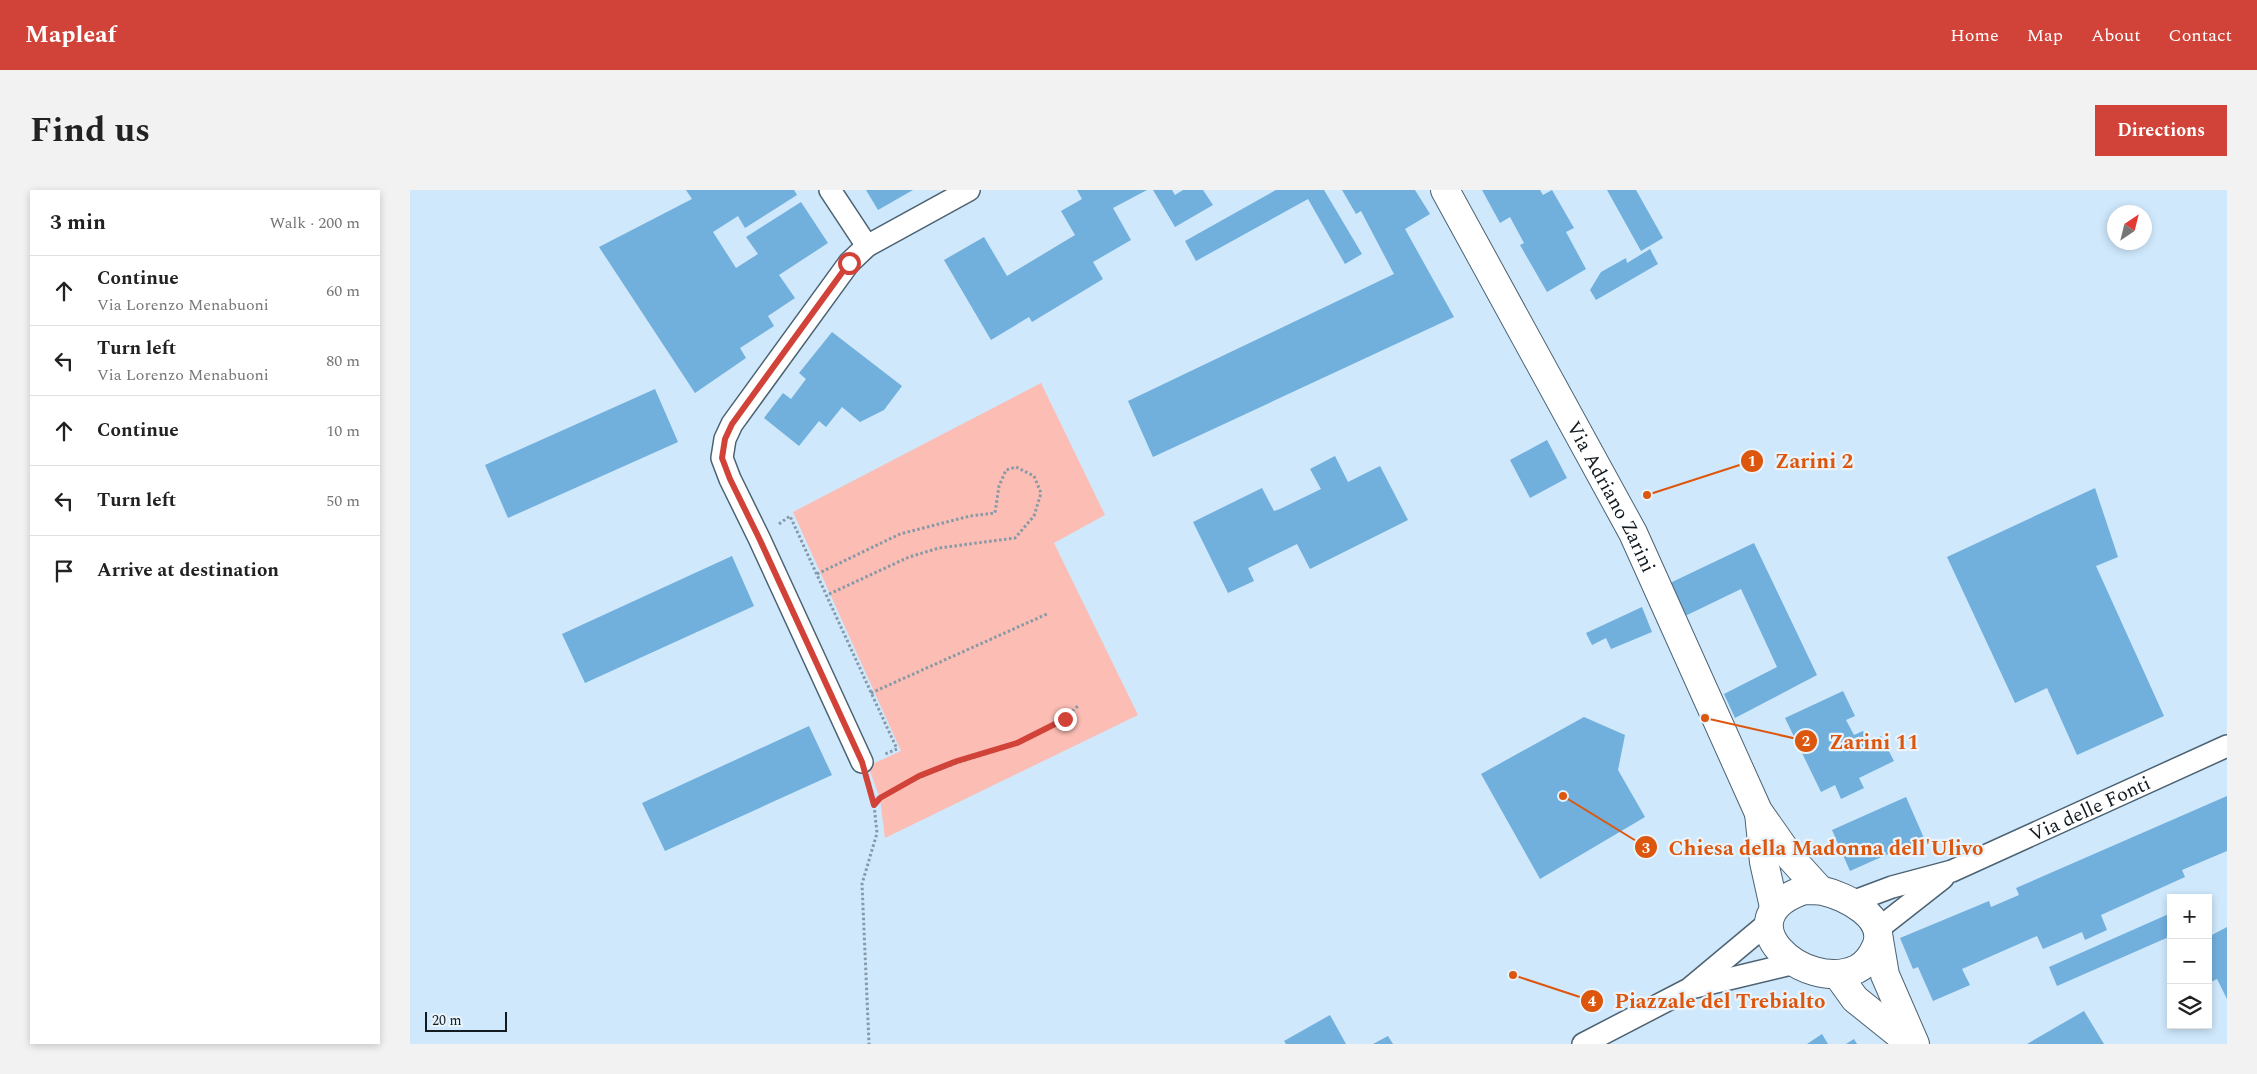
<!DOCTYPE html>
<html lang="en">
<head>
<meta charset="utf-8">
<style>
	body { margin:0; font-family:Spectral,serif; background:#f2f2f2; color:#222 }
	.controls { position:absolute; right:15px; bottom:15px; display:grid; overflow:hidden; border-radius:0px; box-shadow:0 2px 8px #0003 }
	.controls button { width:45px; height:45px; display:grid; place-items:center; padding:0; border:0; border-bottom:1px solid #e0e0e0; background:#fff; color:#222; font:25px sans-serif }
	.compass { position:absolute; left:1697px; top:15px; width:45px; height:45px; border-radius:50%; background:#fff; box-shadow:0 2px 8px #0003; rotate:35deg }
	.scale { position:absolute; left:15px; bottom:12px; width:82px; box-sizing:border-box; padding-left:5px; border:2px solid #121b21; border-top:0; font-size:14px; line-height:18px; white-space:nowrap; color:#121b21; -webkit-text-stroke:4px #e9f3fb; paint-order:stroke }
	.stop { position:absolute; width:15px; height:15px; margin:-11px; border:4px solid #d14339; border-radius:50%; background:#fff }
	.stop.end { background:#d14339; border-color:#fff; box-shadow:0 1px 5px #0008 }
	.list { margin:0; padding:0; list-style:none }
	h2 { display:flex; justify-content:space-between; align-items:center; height:65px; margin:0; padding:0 20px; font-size:21px }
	h2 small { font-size:16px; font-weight:400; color:#767676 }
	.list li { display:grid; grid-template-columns:32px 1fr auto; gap:15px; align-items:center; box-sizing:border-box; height:70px; padding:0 20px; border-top:1px solid #e0e0e0 }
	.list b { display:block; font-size:19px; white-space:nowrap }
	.list p { margin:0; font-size:16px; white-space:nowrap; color:#767676 }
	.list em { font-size:16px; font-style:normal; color:#767676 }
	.icon { flex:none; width:28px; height:28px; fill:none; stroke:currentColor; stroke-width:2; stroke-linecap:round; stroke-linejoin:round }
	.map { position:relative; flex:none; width:1817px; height:854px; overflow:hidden; border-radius:0px }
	header { display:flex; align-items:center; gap:30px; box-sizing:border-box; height:70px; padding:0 25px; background:#d14339; color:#fff }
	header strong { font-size:24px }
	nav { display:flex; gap:28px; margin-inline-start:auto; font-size:18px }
	.intro { display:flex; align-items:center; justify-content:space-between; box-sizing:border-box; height:120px; padding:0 30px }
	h1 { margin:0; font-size:35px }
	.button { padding:12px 22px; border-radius:0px; background:#d14339; color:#fff; font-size:18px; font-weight:700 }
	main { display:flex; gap:30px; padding:0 30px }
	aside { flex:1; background:#fff; border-radius:0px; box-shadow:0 2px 8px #0003 }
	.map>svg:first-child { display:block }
</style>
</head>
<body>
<header>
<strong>Mapleaf</strong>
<nav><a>Home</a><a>Map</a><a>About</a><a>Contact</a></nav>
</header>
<div class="intro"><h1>Find us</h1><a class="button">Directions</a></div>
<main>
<aside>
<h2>3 min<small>Walk · 200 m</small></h2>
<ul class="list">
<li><svg class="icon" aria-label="ahead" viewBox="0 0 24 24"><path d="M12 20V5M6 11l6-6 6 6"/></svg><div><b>Continue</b><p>Via Lorenzo Menabuoni</p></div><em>60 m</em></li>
<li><svg class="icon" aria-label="left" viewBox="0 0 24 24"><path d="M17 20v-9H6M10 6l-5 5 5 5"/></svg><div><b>Turn left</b><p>Via Lorenzo Menabuoni</p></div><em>80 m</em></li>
<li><svg class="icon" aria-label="ahead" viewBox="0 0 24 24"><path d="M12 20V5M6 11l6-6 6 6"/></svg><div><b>Continue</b></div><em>10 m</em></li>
<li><svg class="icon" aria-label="left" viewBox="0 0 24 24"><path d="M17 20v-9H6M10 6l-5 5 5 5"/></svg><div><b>Turn left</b></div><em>50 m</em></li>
<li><svg class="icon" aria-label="arrive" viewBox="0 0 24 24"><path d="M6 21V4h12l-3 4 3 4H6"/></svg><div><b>Arrive at destination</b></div></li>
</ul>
</aside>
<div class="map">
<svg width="1817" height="854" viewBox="0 0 1817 854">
	<rect width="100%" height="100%" fill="#cfe8fc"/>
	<path fill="#fbbdb4" d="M631,193L695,325L644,353L728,525L475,648L470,608L458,576L491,561L383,322Z"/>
	<path fill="#71afdc" d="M276,0H384L387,5L335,38L328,26L303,42L326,78L348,64L336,47L391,12L418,53L369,85L385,108L358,126L364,136L330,158L336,168L285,203L189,57L282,9Z
		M456,0H503L468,20Z
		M667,0H737L703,18L721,50L683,72L693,89L622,132L619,127L581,150L534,70L574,47L597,86L665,45L651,21L672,9Z
		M743,0H762L765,5L773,0H793L803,15L765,37Z
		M866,0H914L952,64L935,74L898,9L786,71L775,51Z
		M932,0H1005L1020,24L995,39L1044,127L743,267L718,211L984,84L951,21L946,24Z
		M1072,0H1130L1133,5L1142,0L1164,38L1156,42L1176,79L1137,102L1110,55L1114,53L1100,27L1090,33Z
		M1197,0H1226L1253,48L1231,61Z
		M1240,59L1248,74L1186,110L1180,100L1191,82L1216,68L1217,73Z
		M422,142L492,196L474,220L450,232L432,217L416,237L409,231L389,256L354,228L373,203L381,209L396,189L389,183Z
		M245,199L268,252L98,328L75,275Z
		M1137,250L1157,288L1120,308L1100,270Z
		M925,266L938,292L970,276L998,330L900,379L887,354L838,378L844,391L818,403L783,332L852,298L864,321L870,319L911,299L900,279Z
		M1685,298L1708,367L1686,376L1754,526L1667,565L1637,498L1605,513L1537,367Z
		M1344,353L1407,485L1325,528L1314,504L1367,477L1331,399L1273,427L1260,393Z
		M322,366L344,416L175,493L152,444Z
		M1232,417L1242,442L1201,459L1196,448L1182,455L1176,443Z
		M1433,501L1445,526L1436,530L1444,545L1453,541L1459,553L1471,546L1484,571L1449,588L1454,598L1431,609L1425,595L1411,602L1375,528Z
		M1174,527L1215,545L1208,580L1235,627L1130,689L1071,584Z
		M399,536L422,585L255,661L232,613Z
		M1817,606V661L1772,680L1775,687L1691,725L1697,740L1675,750L1672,742L1633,759L1627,746L1552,779L1560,795L1523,811L1508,777L1503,779L1490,748L1579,711L1581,717L1609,705L1606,698Z
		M1496,607L1514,648L1440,681L1422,640Z
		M1761,723V746L1647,796L1639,777Z
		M1817,737V809L1807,789L1799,793L1798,790V747Z
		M1674,821L1694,854H1617Z
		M920,825L936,854H876L874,851Z
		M1412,844L1418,854H1397Z
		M978,846L983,854H963Z
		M1444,849L1447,854H1436Z"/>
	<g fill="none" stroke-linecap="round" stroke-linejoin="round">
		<g stroke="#4c6272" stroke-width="24">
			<g id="minor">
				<path d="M420,0L457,56"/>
				<path d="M452,572L349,348L320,289L312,268L315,249L322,234L439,73L457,56L559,0"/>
				<path id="s1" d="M1442,712L1482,697L1542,681L1817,556"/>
				<path d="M1468,739L1533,688"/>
				<path d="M1285,797L1385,773"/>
				<path d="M1173,854L1279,799L1358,733"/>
			</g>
		</g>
		<g stroke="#4c6272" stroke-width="30">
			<g id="tertiary">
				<path id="s2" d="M1035,0L1223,343L1348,621L1381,668L1410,700"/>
				<path d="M1349,623L1354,672L1364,717"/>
				<path d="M1394,700C1400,700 1407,700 1413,701C1436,706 1479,728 1466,757C1462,766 1457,774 1447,779C1394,804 1311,729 1394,700Z"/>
				<path d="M1469,750L1475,785L1505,854"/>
				<path d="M1427,784L1445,809L1501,854"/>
			</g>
		</g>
		<path stroke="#8699a7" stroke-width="3" stroke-dasharray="2.5 2.5" stroke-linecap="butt" d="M369,334L380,326L487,559L475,564
			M407,384L490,344L560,326L585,323L589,296L596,280L606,277L624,286L631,303L624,326L605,348L529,358L499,367L417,405
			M461,503L637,424
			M458,596L464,615L467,643L452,694L459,854
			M465,615C472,606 483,601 493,596C549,564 621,561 669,515"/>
		<use href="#minor" stroke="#fff" stroke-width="21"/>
		<use href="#tertiary" stroke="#fff" stroke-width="28"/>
	</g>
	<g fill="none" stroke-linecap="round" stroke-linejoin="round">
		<path stroke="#d14339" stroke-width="6" d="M439,73L322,234L315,249L312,268L320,289L349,348L452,572L464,615L470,608L509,586L547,571L607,553L655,529"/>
	</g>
	<g text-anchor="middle" stroke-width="4.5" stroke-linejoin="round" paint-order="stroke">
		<g font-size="20" fill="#121b21" stroke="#e9f3fb">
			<text dy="7" stroke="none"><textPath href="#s2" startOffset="349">Via Adriano Zarini</textPath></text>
			<text dy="7" stroke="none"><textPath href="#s1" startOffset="256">Via delle Fonti</textPath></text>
		</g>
	</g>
	<path fill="none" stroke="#dd560d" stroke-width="2" d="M1237 305L1342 271M1295 528L1396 551M1153 606L1236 657M1103 785L1182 811"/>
	<g fill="#dd560d" stroke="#e9f3fb" stroke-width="2">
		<circle cx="1237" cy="305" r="5"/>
		<circle cx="1295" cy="528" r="5"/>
		<circle cx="1153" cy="606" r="5"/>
		<circle cx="1103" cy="785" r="5"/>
		<circle cx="1342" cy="271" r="12"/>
		<circle cx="1396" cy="551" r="12"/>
		<circle cx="1236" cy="657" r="12"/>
		<circle cx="1182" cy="811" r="12"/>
	</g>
	<g font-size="15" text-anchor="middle" font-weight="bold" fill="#fff">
		<text x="1342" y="276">1</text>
		<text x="1396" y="556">2</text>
		<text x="1236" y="663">3</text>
		<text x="1182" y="816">4</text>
	</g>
	<g font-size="21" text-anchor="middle" font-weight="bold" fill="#dd560d" stroke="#e9f3fb" stroke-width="4.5" stroke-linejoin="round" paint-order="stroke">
		<text x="1404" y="278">Zarini 2</text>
		<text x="1464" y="559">Zarini 11</text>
		<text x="1416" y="665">Chiesa della Madonna dell'Ulivo</text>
		<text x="1310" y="818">Piazzale del Trebialto</text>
	</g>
</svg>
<div class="controls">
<button>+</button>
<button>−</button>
<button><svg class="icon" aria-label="layers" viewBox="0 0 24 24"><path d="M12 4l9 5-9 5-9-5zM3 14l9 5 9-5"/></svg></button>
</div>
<svg class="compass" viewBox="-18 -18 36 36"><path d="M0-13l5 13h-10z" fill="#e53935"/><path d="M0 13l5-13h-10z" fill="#767676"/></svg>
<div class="scale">20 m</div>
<div class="stop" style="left:439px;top:73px"></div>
<div class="stop end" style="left:655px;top:529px"></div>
</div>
</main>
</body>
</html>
